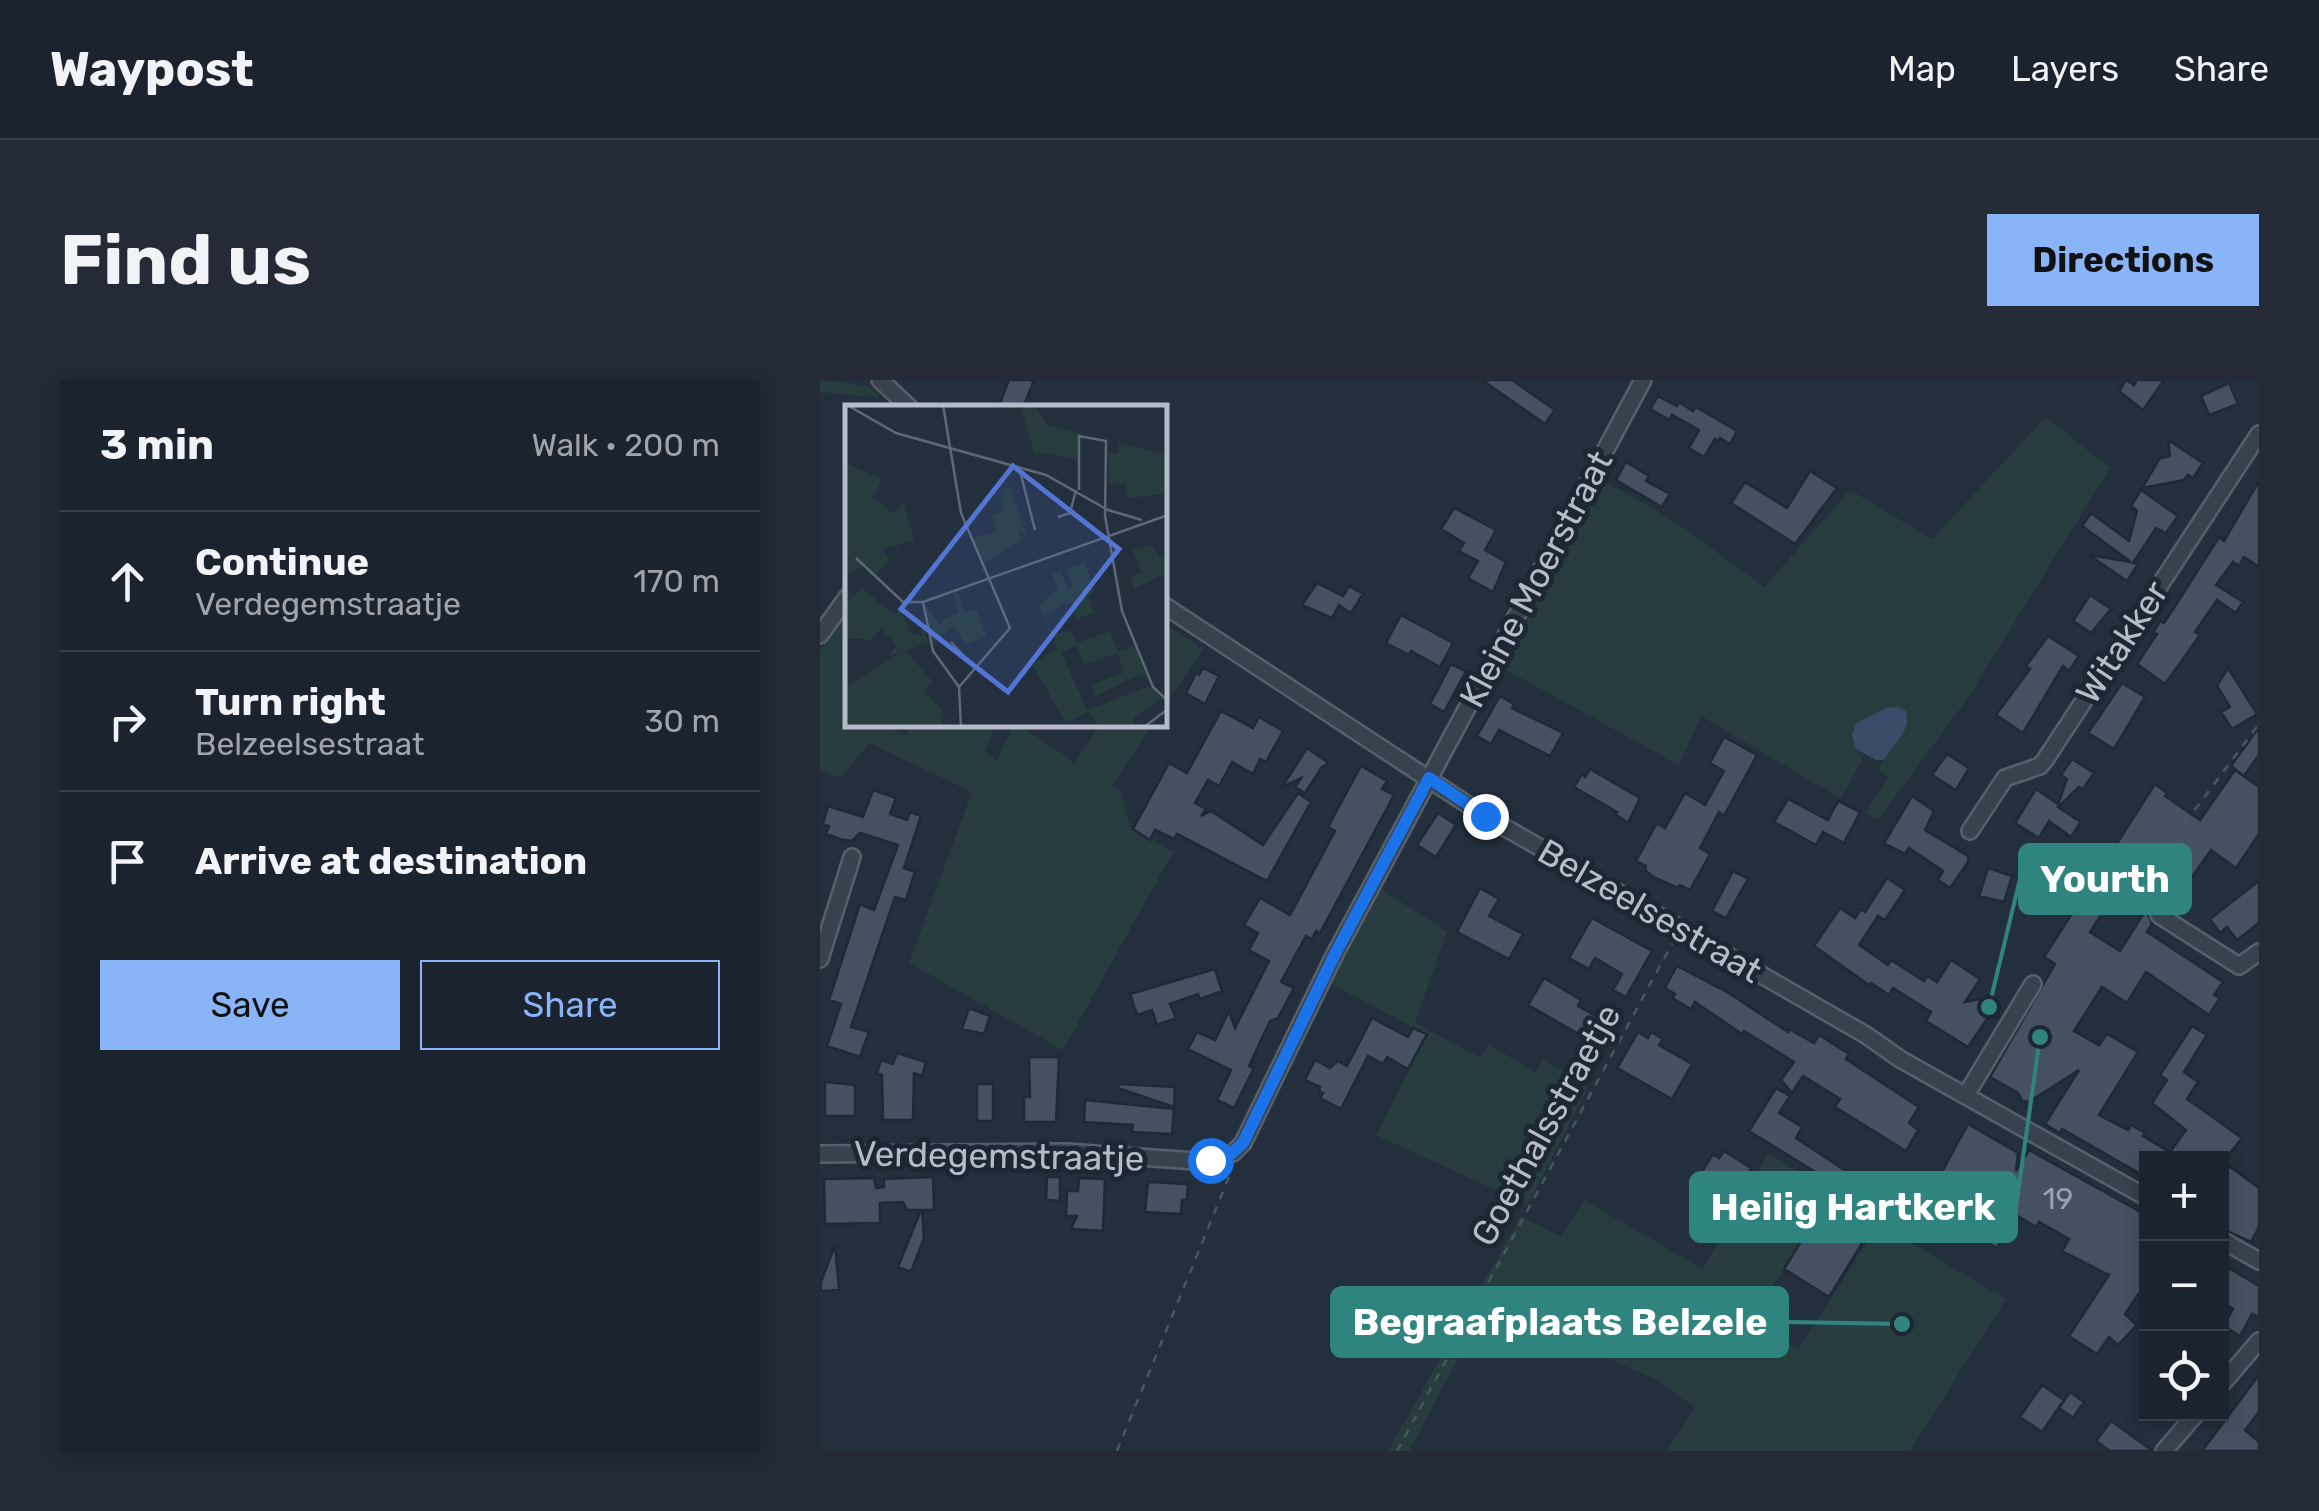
<!DOCTYPE html>
<html lang="en">
<head>
<meta charset="utf-8">
<style>
	body { margin:0; font-family:Rubik,sans-serif; background:#242b36; color:#f1f3f6 }
	.controls { position:absolute; right:30px; bottom:30px; display:grid; overflow:hidden; border-radius:0px; box-shadow:0 5px 15px #0003 }
	.controls button { width:90px; height:90px; display:grid; place-items:center; padding:0; border:0; border-bottom:2px solid #39404a; background:#1b232e; color:#f1f3f6; font:50px sans-serif }
	.stop { position:absolute; width:30px; height:30px; margin:-22px; border:8px solid #1a73e8; border-radius:50%; background:#fff }
	.stop.end { background:#1a73e8; border-color:#fff; box-shadow:0 2px 10px #0008 }
	.list { margin:0; padding:0; list-style:none }
	h2 { display:flex; justify-content:space-between; align-items:center; height:130px; margin:0; padding:0 40px; font-size:42px }
	h2 small { font-size:32px; font-weight:400; color:#a0a4aa }
	.list li { display:grid; grid-template-columns:65px 1fr auto; gap:30px; align-items:center; box-sizing:border-box; height:140px; padding:0 40px; border-top:2px solid #39404a }
	.list b { display:block; font-size:38px; white-space:nowrap }
	.list p { margin:0; font-size:32px; white-space:nowrap; color:#a0a4aa }
	.list em { font-size:32px; font-style:normal; color:#a0a4aa }
	.actions { display:flex; gap:20px; padding:30px 40px }
	.actions a { flex:1; padding:22px 0; border:2px solid #8ab4f8; border-radius:0px; text-align:center; font-size:35px; color:#8ab4f8 }
	.actions .main { background:#8ab4f8; color:#111 }
	.icon { flex:none; width:55px; height:55px; fill:none; stroke:currentColor; stroke-width:2; stroke-linecap:round; stroke-linejoin:round }
	.map { position:relative; flex:none; width:1439px; height:1071px; overflow:hidden; border-radius:0px }
	header { display:flex; align-items:center; gap:60px; box-sizing:border-box; height:140px; padding:0 50px; background:#1b232e; border-bottom:2px solid #39404a }
	header strong { font-size:48px }
	nav { display:flex; gap:55px; margin-inline-start:auto; font-size:35px }
	.intro { display:flex; align-items:center; justify-content:space-between; box-sizing:border-box; height:240px; padding:0 60px }
	h1 { margin:0; font-size:70px }
	.button { padding:25px 45px; border-radius:0px; background:#8ab4f8; color:#111; font-size:35px; font-weight:700 }
	main { display:flex; gap:60px; padding:0 60px }
	aside { flex:1; background:#1b232e; border-radius:0px; box-shadow:0 5px 15px #0003 }
	.map>svg:first-child { display:block }
</style>
</head>
<body>
<header>
<strong>Waypost</strong>
<nav><a>Map</a><a>Layers</a><a>Share</a></nav>
</header>
<div class="intro"><h1>Find us</h1><a class="button">Directions</a></div>
<main>
<aside>
<h2>3 min<small>Walk · 200 m</small></h2>
<ul class="list">
<li><svg class="icon" aria-label="ahead" viewBox="0 0 24 24"><path d="M12 20V5M6 11l6-6 6 6"/></svg><div><b>Continue</b><p>Verdegemstraatje</p></div><em>170 m</em></li>
<li><svg class="icon" aria-label="right" viewBox="0 0 24 24"><path d="M7 20v-9h11M14 6l5 5-5 5"/></svg><div><b>Turn right</b><p>Belzeelsestraat</p></div><em>30 m</em></li>
<li><svg class="icon" aria-label="arrive" viewBox="0 0 24 24"><path d="M6 21V4h12l-3 4 3 4H6"/></svg><div><b>Arrive at destination</b></div></li>
</ul>
<div class="actions"><a class="main">Save</a><a>Share</a></div>
</aside>
<div class="map">
<svg width="1439" height="1071" viewBox="0 0 1439 1071">
	<rect width="100%" height="100%" fill="#242f3e"/>
	<path fill="#263c3f" d="M0,0L49,6L61,18L0,12Z
		M1226,37L1290,88L1147,319L1058,440L1045,433L1069,397L1058,389C1063,382 1066,374 1071,367C1081,352 1091,351 1086,332L1065,328L1036,343V369L1044,375L1021,419L881,336L859,385L677,285L712,227L779,100C839,127 891,168 944,207L1030,110L1112,159Z
		M27,232L28,345H66L85,356L94,345H175L165,372L177,380L194,345H198L255,383L280,345H332L292,406L300,410L311,448L353,472L243,670L89,583L152,412L49,363L21,398L0,390V270Z
		M347,246L383,269L345,325V248Z
		M561,509L627,552L595,643L661,678L669,665L716,692L723,679L768,707L708,825L556,755L607,655L510,603Z
		M948,774L1011,811L933,939L978,969L1059,844L1186,919L1090,1071H847L875,1027L837,1000L773,972L672,915L589,1071H568L701,836L741,857L764,820L883,889Z"/>
	<path fill="#394c67" d="M1077,327L1086,331C1092,353 1073,362 1064,380H1056L1036,369L1032,355L1036,343L1065,328Z"/>
	<path fill="#455162" stroke="#1f2835" stroke-width="2.5" fill-rule="evenodd" d="M189,0H214L203,28H178Z
		M662,0H692L735,30L725,44Z
		M1306,0L1314,5L1317,0H1344L1323,30L1299,11Z
		M1409,3L1418,24L1389,35L1381,16Z
		M838,16L857,26L859,22L873,31L876,27L917,51L910,64L900,58L899,61L895,59L884,77L869,68L879,50L852,35L849,40L830,29Z
		M1348,60L1383,83L1373,98L1368,95L1364,100L1322,108L1340,78L1350,76Z
		M806,82L829,96L826,101L850,114L842,127L796,100Z
		M990,91L1017,108L975,164L911,123L925,102L967,128Z
		M1439,101V187L1424,177L1419,186L1413,182L1396,205L1423,222L1416,233L1397,220L1375,252L1380,255L1345,304L1317,284L1337,254L1333,253L1340,241L1344,243L1352,231L1399,157L1404,161Z
		M1321,110L1358,136L1346,153L1336,148L1313,183L1318,184L1307,201L1269,175L1311,182L1262,146L1271,133L1309,161L1317,131L1311,126Z
		M634,128L676,150L665,170L686,182L673,212L648,198L658,181L639,171L644,163L621,149Z
		M497,203L523,216L529,206L543,214L531,233L519,225L512,238L482,225Z
		M1270,215L1291,229L1271,253L1253,241Z
		M581,235L633,263L620,287L591,271L589,275L566,263Z
		M1228,256L1259,276L1249,291L1243,286L1203,353L1176,335L1210,289L1206,286Z
		M631,284L646,291L624,332L610,324Z
		M383,288L399,296L385,324L366,313L376,293L379,295Z
		M1408,288L1437,334L1412,349L1401,332L1410,327L1397,306Z
		M1302,303L1325,317L1294,369L1268,353Z
		M680,316L694,324L692,328L743,353L730,376L679,350L671,364L657,356Z
		M401,331L433,348L439,337L463,351L446,382L440,379L433,394L412,382L399,406L388,400L375,423L386,429L381,436L391,431L443,465L478,413L491,422L447,501L357,454L354,459L335,450L330,460L313,449L349,383L367,393Z
		M1439,347V375L1424,396L1411,386Z
		M904,357L937,375L904,436L899,432L880,468L890,474L870,510L860,505L858,508L833,497L825,490L826,486L816,481L837,443L845,448L865,413L885,425L904,391L890,383Z
		M487,368L509,383L502,387L485,413L475,407L481,398L462,407Z
		M1127,374L1149,388L1136,410L1112,395Z
		M1252,379L1274,393L1263,409L1259,407L1238,427L1261,442L1251,457L1229,441L1219,458L1195,443L1216,409L1238,424L1247,399L1241,395Z
		M541,386L567,401L562,409L574,415L500,553L496,551L492,559L486,556L461,602L474,608L458,638L450,641L429,686L434,688L414,728L397,720L411,690L368,669L377,652L395,660L409,631L415,648L449,581L429,570L438,553L424,545L440,518L470,535L515,451L508,447Z
		M770,389L820,418L808,443L795,434L797,432L754,407L762,394L765,397Z
		M1415,390L1439,407V454L1416,488L1391,470L1372,497L1360,488L1347,506L1352,509L1343,525L1333,526L1328,534L1332,544L1327,552L1403,602L1394,615L1400,618L1389,635L1326,592L1307,623L1282,607L1254,651L1279,665L1287,654L1318,672L1279,735L1308,750L1311,745L1325,753L1323,756L1350,772L1366,750L1332,723L1347,700L1340,695L1372,646L1387,655L1364,692L1378,702L1367,719L1422,758L1406,778H1326V797L1242,749L1240,753L1225,744L1259,690L1209,722L1202,721L1198,713L1170,697L1235,584L1224,577L1335,404L1347,413L1345,416L1380,440ZM1300,505L1329,525L1300,571L1270,552Z
		M53,410L76,418L70,434L87,440L90,432L101,436L84,488L95,492L86,520L75,517L31,647L49,652L40,677L7,666L21,624L9,620L40,524L54,530L78,465L40,453L32,461L20,459L6,454L9,446L3,444L8,426L43,437Z
		M1092,416L1114,431L1105,450L1148,476V482L1130,508L1118,500L1123,491L1089,468L1085,474L1064,463Z
		M968,419L1008,440L1018,421L1040,432L1024,463L1003,452L996,465L954,442Z
		M618,433L636,445L616,477L597,465Z
		M1168,488L1192,496L1184,522L1159,516Z
		M913,491L928,499L906,538L892,531Z
		M1067,498L1085,510L1065,540L1058,536L1039,565L1068,585L1071,580L1104,601L1107,596L1117,602L1131,580L1160,599L1145,622L1165,618L1175,621L1180,637L1167,639L1148,667L1106,641L1111,632L1073,608L1069,615L1051,603L1049,605L994,566L1020,528L1035,538L1041,529L1045,532Z
		M1439,501V543L1417,560L1407,547L1400,553L1390,539Z
		M660,508L679,519L669,536L703,554L689,579L637,552Z
		M772,538L832,571L806,617L793,610L802,594L775,578L769,589L749,578Z
		M857,586L907,612L968,652L969,649L994,663L999,655L1029,674L1026,679L1099,727L1089,743L1098,750L1086,771L1015,727L1020,719L983,696L972,713L961,700L974,682L924,651L922,654L875,622L871,629L852,618L855,614L845,608Z
		M395,589L402,611L380,619L378,614L350,624L356,638L337,645L332,630L317,635L310,614Z
		M724,598L761,620L758,626L790,644L778,665L708,625Z
		M149,628L170,636L164,654L142,649Z
		M552,638L588,657L593,648L607,654L588,689L567,677L563,684L548,676L521,729L500,718L503,713L499,711L500,707L485,700L495,680L510,688L518,681L527,686Z
		M818,652L828,658L831,652L843,659L839,665L872,684L852,719L797,688Z
		M77,673L106,682L102,696L94,693L93,740H63L62,695L57,693L61,680L73,684Z
		M209,677H239L236,742H204V717H210Z
		M5,702L35,705V736H5Z
		M157,704H173V741H157Z
		M299,704L355,707L354,727L298,708Z
		M956,708L970,716L959,733L982,747L976,758L1038,799L1040,797L1054,806L1034,842L1049,852L1009,917L964,889L1016,805L929,751Z
		M265,720L354,729L352,754L312,752L313,745L264,742Z
		M1148,744L1198,773L1196,791L1209,770L1326,835V903L1305,934L1317,945L1298,965L1289,957L1277,974L1249,956L1289,895L1242,871L1249,859L1219,842L1216,847L1196,835L1177,868L1163,860L1177,837L1117,801Z
		M904,771L931,788L903,832L876,814L882,805L876,801L893,774L899,778Z
		M1402,781L1439,808V847L1431,862L1402,849Z
		M113,797L114,830H102L104,858L91,892L78,887L101,830H87L83,822L60,823V843L5,844L4,799L54,798L56,808L64,807V799Z
		M227,797H240V821L226,820Z
		M259,798L285,799L283,851L251,849L257,836H246L247,811H258Z
		M328,802L368,804L367,820H362L361,834L325,832Z
		M15,865L19,910L1,911V902Z
		M1402,873L1408,876L1404,885L1439,906V938L1432,934L1420,956L1403,946L1413,929L1402,922Z
		M1439,995V1032L1425,1050L1439,1062V1071H1382Z
		M1222,1005L1244,1020L1222,1052L1200,1037Z
		M1250,1012L1264,1022L1253,1038L1239,1028Z
		M1291,1041L1333,1071H1290L1276,1061Z"/>
	<g fill="none" stroke-linecap="round" stroke-linejoin="round">
		<g stroke="#565f6c" stroke-width="20">
			<path id="minor" d="M60,0L90,28
				M345,226L665,436L1046,655L1080,679L1326,817
				M0,255L28,216
				M1150,451L1185,398L1220,386L1225,380L1439,54
				M1339,535L1419,586L1439,572
				M0,579L32,477
				M1146,715L1213,604
				M0,774L246,772L376,781L413,773L423,763L514,576L823,0
				M1402,860L1439,881
				M1402,1004L1439,961
				M1344,1071L1376,1034"/>
		</g>
		<path stroke="#44595c" stroke-width="2.5" stroke-dasharray="8 8" stroke-linecap="butt" d="M1365,443L1439,344
			M297,1071L411,792
			M577,1071L853,562"/>
		<use href="#minor" stroke="#38414e" stroke-width="15"/>
	</g>
	<g fill="none" stroke-linecap="round" stroke-linejoin="round">
		<path stroke="#1a73e8" stroke-width="12" d="M390,780L412,773L423,763L514,576L609,398L665,436"/>
	</g>
	<g text-anchor="middle" stroke-width="10" stroke-linejoin="round" paint-order="stroke">
		<g font-size="30" fill="#98a1af">
			<text x="1238" y="829">19</text>
		</g>
		<g font-size="35" fill="#b4bcc9" stroke="#1d2633">
			<text transform="translate(716 199) rotate(-62)" y="12">Kleine Moerstraat</text>
			<text transform="translate(1302 262) rotate(-57)" y="12">Witakker</text>
			<text transform="translate(830 531) rotate(30)" y="12">Belzeelsestraat</text>
			<text transform="translate(726 745) rotate(-61)" y="12">Goethalsstraetje</text>
			<text transform="translate(179 776) rotate(1)" y="12">Verdegemstraatje</text>
		</g>
	</g>
	<g transform="translate(25 25)">
		<rect width="322" height="322" fill="#242f3e"/>
		<path d="M175,0H190L202,20L234,28V55L189,47ZM274,38L322,50V89L282,93L281,79L264,78L263,48H274ZM0,58L38,74L27,92L48,109L58,97L69,135L38,144L44,155L30,170L18,160L5,170L0,165ZM165,82L182,133L172,122L177,135L137,159L127,134L150,126L147,110L158,105L155,85ZM306,139L315,153L322,150V168L289,184L285,173L296,167L288,145ZM239,157L250,187L243,190L249,208L232,214L226,197L200,209L209,230L225,225L232,238L265,226L273,247L290,241L302,273L292,271L250,291L247,280L278,268L273,248L239,260L232,241L216,247L242,305L305,281L318,294L288,313L290,322H255L243,307L221,318L187,259L212,244L194,199L213,185L207,170L215,166L222,183L228,182L222,164ZM17,184L49,209L63,199L57,206L64,227L76,231L77,216L84,238L44,251L51,240L36,224L26,235L0,233V198ZM113,187L119,206L131,205L142,231L121,240L109,221L87,239L79,198L98,223L96,215L114,208L108,188ZM60,245L88,277L79,286L98,306L97,322H0V282Z" fill="#263c3f"/>
		<path fill="none" stroke="#5e6776" stroke-width="2.5" d="M2,0L51,28L201,70L263,105L297,115M98,0L116,108L165,223L114,282M174,62L190,125M234,85V31L261,36L260,111L277,206L308,282L323,296M213,112L225,108L231,85M11,153L58,197H78L323,110M78,197L88,246L114,282L116,322M106,237L131,264M299,322L323,304"/>
		<path fill="#5274d3" fill-opacity="0.15" stroke="#5274d3" stroke-width="5" d="M168,61L274,144L163,287L56,204Z"/>
		<rect width="322" height="322" fill="none" stroke="#b4bcc9" stroke-width="5"/>
	</g>
	<path fill="none" stroke="#308480" stroke-width="4" d="M1169 627L1200 499M1220 657L1196 827M1082 944L967 942"/>
	<g fill="#308480" stroke="#1d2633" stroke-width="4">
		<circle cx="1169" cy="627" r="10"/>
		<circle cx="1220" cy="657" r="10"/>
		<circle cx="1082" cy="944" r="10"/>
	</g>
	<g fill="#308480" stroke="#308480" stroke-width="4">
		<rect x="1200" y="465" width="170" height="68" rx="10"/>
		<rect x="871" y="793" width="325" height="68" rx="10"/>
		<rect x="512" y="908" width="455" height="68" rx="10"/>
	</g>
	<g font-size="38" text-anchor="middle" font-weight="bold" fill="#fff">
		<text x="1285" y="512">Yourth</text>
		<text x="1033" y="840">Heilig Hartkerk</text>
		<text x="740" y="955">Begraafplaats Belzele</text>
	</g>
</svg>
<div class="controls">
<button>+</button>
<button>−</button>
<button><svg class="icon" aria-label="locate" viewBox="0 0 24 24"><circle cx="12" cy="12" r="6"/><path d="M12 2v4M12 18v4M2 12h4M18 12h4"/></svg></button>
</div>
<div class="stop" style="left:390px;top:780px"></div>
<div class="stop end" style="left:665px;top:436px"></div>
</div>
</main>
</body>
</html>
